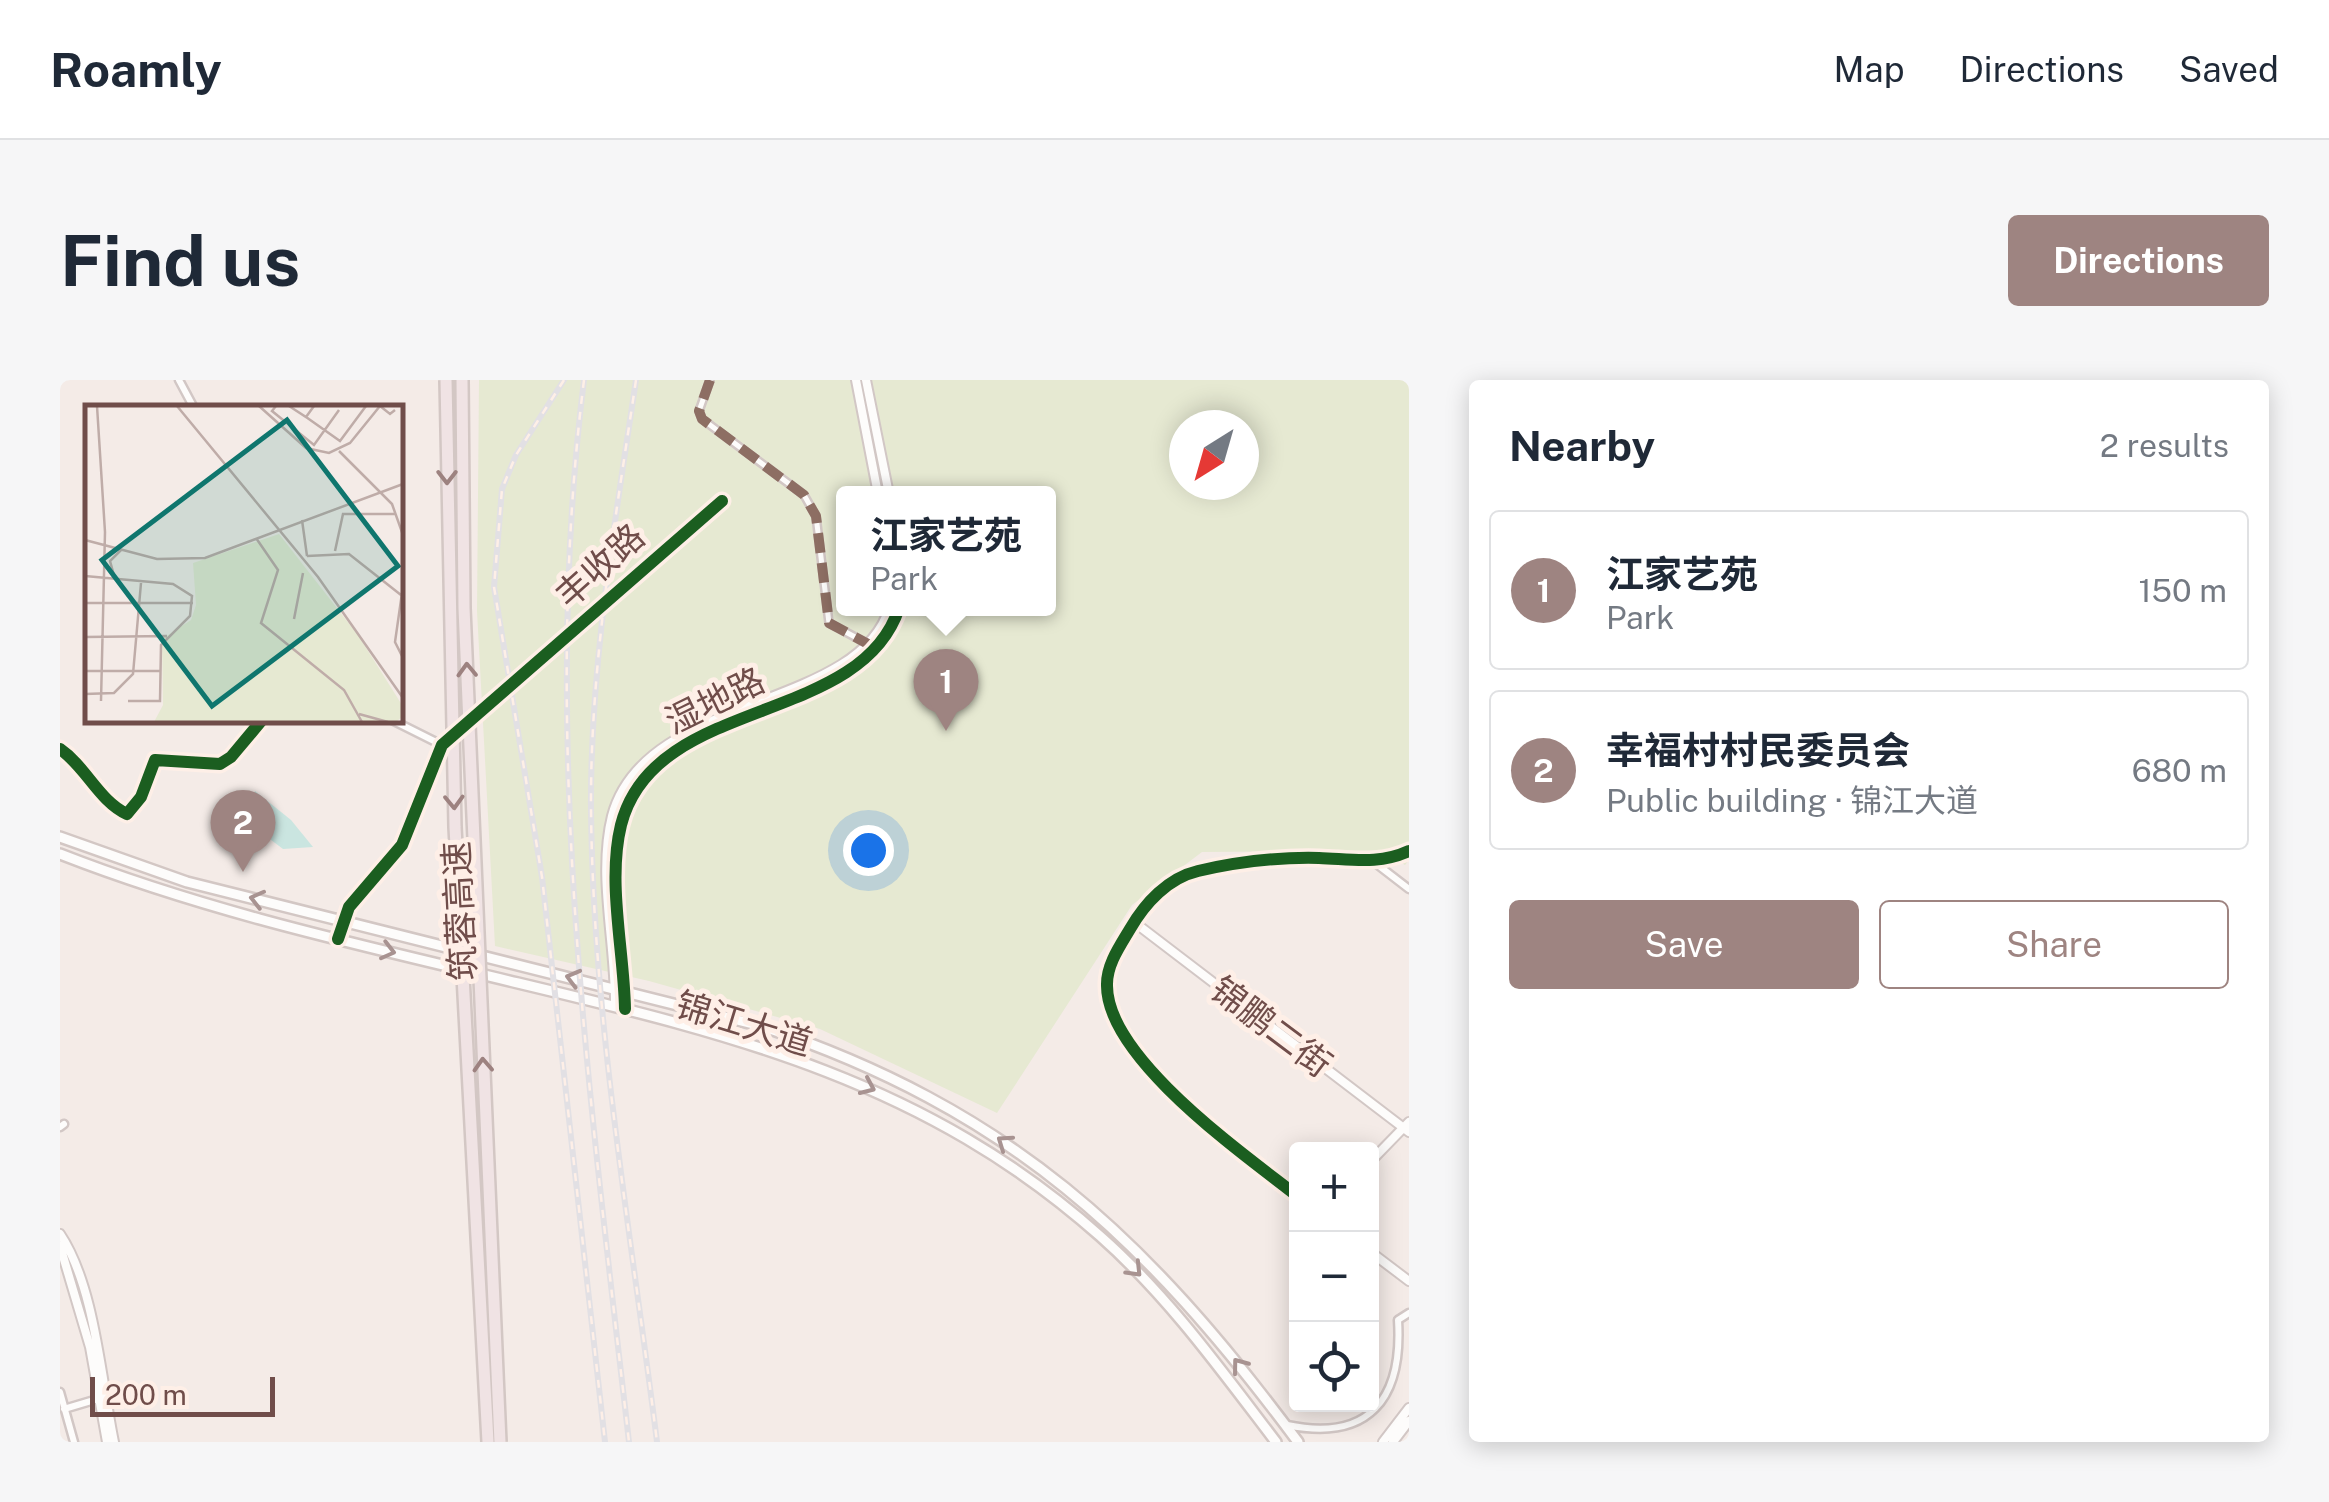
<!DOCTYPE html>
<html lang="en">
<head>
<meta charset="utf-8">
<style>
	body { margin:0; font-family:"Public Sans","Noto Sans SC",sans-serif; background:#f6f6f7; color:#1f2937 }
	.controls { position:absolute; right:30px; bottom:30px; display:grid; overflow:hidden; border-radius:10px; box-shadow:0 5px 25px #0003 }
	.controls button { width:90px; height:90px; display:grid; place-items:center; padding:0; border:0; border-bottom:2px solid #e0e1e3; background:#fff; color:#1f2937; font:50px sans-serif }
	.compass { position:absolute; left:1109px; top:30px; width:90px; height:90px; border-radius:50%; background:#fff; box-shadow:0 5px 25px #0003; rotate:217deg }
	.scale { position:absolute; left:30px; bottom:25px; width:185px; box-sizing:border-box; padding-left:10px; border:5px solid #704d4a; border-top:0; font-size:28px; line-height:35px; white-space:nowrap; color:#704d4a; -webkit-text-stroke:8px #feefe7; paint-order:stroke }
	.you { position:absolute; left:808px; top:470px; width:35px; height:35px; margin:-25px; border:8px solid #fff; border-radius:50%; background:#1a73e8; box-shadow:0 0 0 15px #1a73e833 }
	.badge { display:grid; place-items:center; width:65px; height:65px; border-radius:50%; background:#9e8481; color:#fff; font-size:32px; font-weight:700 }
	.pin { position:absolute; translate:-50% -82px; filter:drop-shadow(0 2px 5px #0008) }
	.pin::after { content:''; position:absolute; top:52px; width:35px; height:30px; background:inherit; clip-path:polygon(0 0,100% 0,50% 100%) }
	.popup { position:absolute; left:776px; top:106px; width:220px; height:130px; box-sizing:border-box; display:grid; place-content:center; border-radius:10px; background:#fff; filter:drop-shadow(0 2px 8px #0005); font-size:32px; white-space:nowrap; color:#747a83 }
	.popup b { font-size:38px; color:#1f2937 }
	.popup::after { content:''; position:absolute; left:50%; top:100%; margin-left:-20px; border:20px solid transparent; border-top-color:#fff }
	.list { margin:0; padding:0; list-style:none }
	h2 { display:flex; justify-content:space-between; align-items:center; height:130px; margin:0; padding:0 40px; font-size:42px }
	h2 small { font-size:32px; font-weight:400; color:#747a83 }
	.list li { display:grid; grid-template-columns:65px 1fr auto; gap:30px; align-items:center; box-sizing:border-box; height:160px; margin:0 20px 20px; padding:0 20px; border:2px solid #e0e1e3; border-radius:10px }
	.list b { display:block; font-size:38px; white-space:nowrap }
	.list p { margin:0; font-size:32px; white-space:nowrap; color:#747a83 }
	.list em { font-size:32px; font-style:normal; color:#747a83 }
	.actions { display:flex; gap:20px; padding:30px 40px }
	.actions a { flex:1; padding:22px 0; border:2px solid #9e8481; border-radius:10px; text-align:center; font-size:35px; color:#9e8481 }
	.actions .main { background:#9e8481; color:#fff }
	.icon { flex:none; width:55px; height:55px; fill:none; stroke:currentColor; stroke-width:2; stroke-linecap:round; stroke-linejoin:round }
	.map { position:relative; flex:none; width:1349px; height:1062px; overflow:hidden; border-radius:10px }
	header { display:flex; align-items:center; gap:60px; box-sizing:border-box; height:140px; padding:0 50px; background:#fff; border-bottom:2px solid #e0e1e3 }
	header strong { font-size:48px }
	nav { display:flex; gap:55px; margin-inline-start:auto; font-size:35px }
	.intro { display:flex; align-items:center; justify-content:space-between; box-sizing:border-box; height:240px; padding:0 60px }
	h1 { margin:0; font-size:70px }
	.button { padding:25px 45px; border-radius:10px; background:#9e8481; color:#fff; font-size:35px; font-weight:700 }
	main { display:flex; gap:60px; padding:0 60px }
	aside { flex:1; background:#fff; border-radius:10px; box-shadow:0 5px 25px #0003 }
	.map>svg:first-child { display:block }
</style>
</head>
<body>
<header>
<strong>Roamly</strong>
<nav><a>Map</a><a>Directions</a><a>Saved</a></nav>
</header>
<div class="intro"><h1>Find us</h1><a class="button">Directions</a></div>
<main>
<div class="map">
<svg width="1349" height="1062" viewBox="0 0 1349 1062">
	<rect width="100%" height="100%" fill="#f4ebe7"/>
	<path fill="#e6e9d2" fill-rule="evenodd" d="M419,0H1349V480L1345,485L1320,471L1142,472L1072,525L937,733L760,649L589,601L435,566L417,231ZM1124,45H1184V105H1124ZM784,114H988V228H784Z"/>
	<path fill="#cae5e0" d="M195,411L231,440L253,467L223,469L194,447L187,431Z"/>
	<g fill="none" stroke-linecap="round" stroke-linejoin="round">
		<path stroke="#d3c4c0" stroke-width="8" stroke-dasharray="8 4" stroke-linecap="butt" d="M439,316L459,298"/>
		<g stroke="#d2c7c5" stroke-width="10">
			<path id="pedestrian" d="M650,0L639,31L642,39L744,115L756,136L769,243L808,264"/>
		</g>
		<g stroke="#d2c7c5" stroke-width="11">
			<path id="minor" d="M119,0L134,28
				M332,340L382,365
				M0,369C26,387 39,421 67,434L81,417L95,380L160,384L171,377L202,340
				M1314,482L1349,509
				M0,747L4,744
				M0,1012L14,1062
				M4,1029L41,1018
				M1227,1045C1309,1062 1343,1019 1338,940L1349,933"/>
		</g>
		<g stroke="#d2c7c5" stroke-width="12">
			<path id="tertiary" d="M796,0L818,114
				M806,0L829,114
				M459,298L662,121
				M1074,542L1349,752
				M278,559L289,527L342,465L382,365L439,316
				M555,626C556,564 537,496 552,436C584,314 799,331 829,228
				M565,629C564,571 547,502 561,445C594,315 800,347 839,228
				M1312,780L1349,742
				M1236,815C1184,774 1045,677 1047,604C1047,584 1060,566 1070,549C1085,523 1108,498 1138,491C1177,482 1219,477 1259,478C1291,479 1319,485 1349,471
				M0,854C35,906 41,1000 54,1062
				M0,866L30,967L47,1062
				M1312,873L1349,901
				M1323,1062L1349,1028
				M1333,1062L1349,1041"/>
		</g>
		<g stroke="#d3c7c4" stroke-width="14">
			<path id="secondary" d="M0,457L127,502L701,646C949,729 1085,856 1238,1062
				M0,474C148,532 304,566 458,603C676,655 867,702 1040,856C1108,916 1161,990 1216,1062"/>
		</g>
		<use href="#pedestrian" stroke="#fdfcfb" stroke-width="5"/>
		<use href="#minor" stroke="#fdfcfb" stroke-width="6"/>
		<use href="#tertiary" stroke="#fdfcfb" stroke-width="8"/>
		<use href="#secondary" stroke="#fdfcfb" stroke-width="9"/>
		<g stroke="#e2e0e4" stroke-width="6">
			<path id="rail" d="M504,0L456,75L442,109L434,207L482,497L545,1062
				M524,0C480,352 529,711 569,1062
				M576,0C555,142 530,285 531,429C533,641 571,852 597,1062"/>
		</g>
		<use href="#rail" stroke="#feefe7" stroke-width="2.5" stroke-dasharray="8" stroke-linecap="butt"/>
		<g stroke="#d3c7c4" stroke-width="16" stroke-linecap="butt">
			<path id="motorway-bridge" d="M386,0L395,447L428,1062
				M402,0L404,228L440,1062"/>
		</g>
		<use href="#motorway-bridge" stroke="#f0e3e4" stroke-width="11"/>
		<path stroke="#8d6e63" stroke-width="10" stroke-dasharray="20 10" stroke-linecap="butt" d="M650,0L639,31L642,39L744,115L756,136L769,243L808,264"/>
		<g stroke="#feefe7" stroke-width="19">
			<path id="cycleway" d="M0,369C26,387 39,421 67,434L81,417L95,380L160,384L171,377L202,340
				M278,559L289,527L342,465L382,365L662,121
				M565,629C564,571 547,502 561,445C594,315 800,347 839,228
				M1236,815C1184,774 1045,677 1047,604C1047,584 1060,566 1070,549C1085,523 1108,498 1138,491C1177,482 1219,477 1259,478C1291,479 1319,485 1349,471"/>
		</g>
		<use href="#cycleway" stroke="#1b5e20" stroke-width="12"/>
	</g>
	<defs><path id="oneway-chevron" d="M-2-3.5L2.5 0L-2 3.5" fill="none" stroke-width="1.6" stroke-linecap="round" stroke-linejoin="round" transform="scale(2.5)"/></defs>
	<g stroke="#9d8280">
		<use href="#oneway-chevron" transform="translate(387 97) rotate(90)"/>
		<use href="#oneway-chevron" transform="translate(407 290) rotate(-92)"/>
		<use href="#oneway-chevron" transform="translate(394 422) rotate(88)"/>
		<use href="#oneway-chevron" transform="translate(423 685) rotate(-93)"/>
	</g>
	<g stroke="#a89391">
		<use href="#oneway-chevron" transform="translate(197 519) rotate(-166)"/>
		<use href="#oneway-chevron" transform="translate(328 571) rotate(14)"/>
		<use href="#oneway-chevron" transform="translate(513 598) rotate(-165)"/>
		<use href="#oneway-chevron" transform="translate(808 707) rotate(24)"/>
		<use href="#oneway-chevron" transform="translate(944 762) rotate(-145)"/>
		<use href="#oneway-chevron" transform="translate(1075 890) rotate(46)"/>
		<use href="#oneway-chevron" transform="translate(1179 985) rotate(-127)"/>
	</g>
	<g text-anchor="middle" stroke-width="10" stroke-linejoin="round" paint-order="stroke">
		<g font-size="35" fill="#704d4a" stroke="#feefe7">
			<text transform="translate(540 186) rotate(-42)" y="12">丰收路</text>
			<text transform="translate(655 321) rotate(-26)" y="12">湿地路</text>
			<text transform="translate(400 531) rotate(-93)" y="12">筑蓉高速</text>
			<text transform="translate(684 644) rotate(17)" y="12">锦江大道</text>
			<text transform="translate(1211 647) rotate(37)" y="12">锦鹏二街</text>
		</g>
	</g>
	<g transform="translate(25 25)">
		<rect width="318" height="318" fill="#f4ebe7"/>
		<path d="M194,129L273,230L317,300V312L311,317H69L78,300L77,234L106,215L111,200L108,158Z" fill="#e6e9d2"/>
		<path fill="none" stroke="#bfaca8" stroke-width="2.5" d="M12,1L20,127L16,296M92,1L233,172L318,293M174,1L221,43L244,48L265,38L295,1L305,9L310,5M191,1L187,6L229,40L254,5M204,1L221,12L229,1M221,12L255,36L281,1M254,46L307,99L318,130M217,115L222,151M171,133L193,165L176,218L259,285L277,317M0,135L72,154L120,153L318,79M250,146L258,109H310M222,151L264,149L316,190M0,171L88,179L107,191L105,211L76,240L75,296H43M30,174L25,156L36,145M318,181L310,237L318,253M0,198H108M209,214L218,168M0,232L82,231M0,266H75M0,289L29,288L48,269L56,178M274,309L303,317"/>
		<path fill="#0f766e" fill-opacity="0.15" stroke="#0f766e" stroke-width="5" d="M202,15L313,161L127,301L17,155Z"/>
		<rect width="318" height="318" fill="none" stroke="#704d4a" stroke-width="5"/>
	</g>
</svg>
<div class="controls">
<button>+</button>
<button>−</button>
<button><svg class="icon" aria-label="locate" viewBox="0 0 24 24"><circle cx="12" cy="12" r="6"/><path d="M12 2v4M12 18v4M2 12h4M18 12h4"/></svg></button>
</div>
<svg class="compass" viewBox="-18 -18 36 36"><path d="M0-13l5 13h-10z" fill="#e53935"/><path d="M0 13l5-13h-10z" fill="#747a83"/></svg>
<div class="scale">200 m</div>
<div class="you"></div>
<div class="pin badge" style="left:886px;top:351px">1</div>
<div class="popup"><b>江家艺苑</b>Park</div>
<div class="pin badge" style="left:183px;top:492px">2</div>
</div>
<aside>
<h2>Nearby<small>2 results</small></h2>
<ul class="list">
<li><span class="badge">1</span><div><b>江家艺苑</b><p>Park</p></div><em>150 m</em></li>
<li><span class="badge">2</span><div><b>幸福村村民委员会</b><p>Public building · 锦江大道</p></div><em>680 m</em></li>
</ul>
<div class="actions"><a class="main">Save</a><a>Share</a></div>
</aside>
</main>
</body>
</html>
